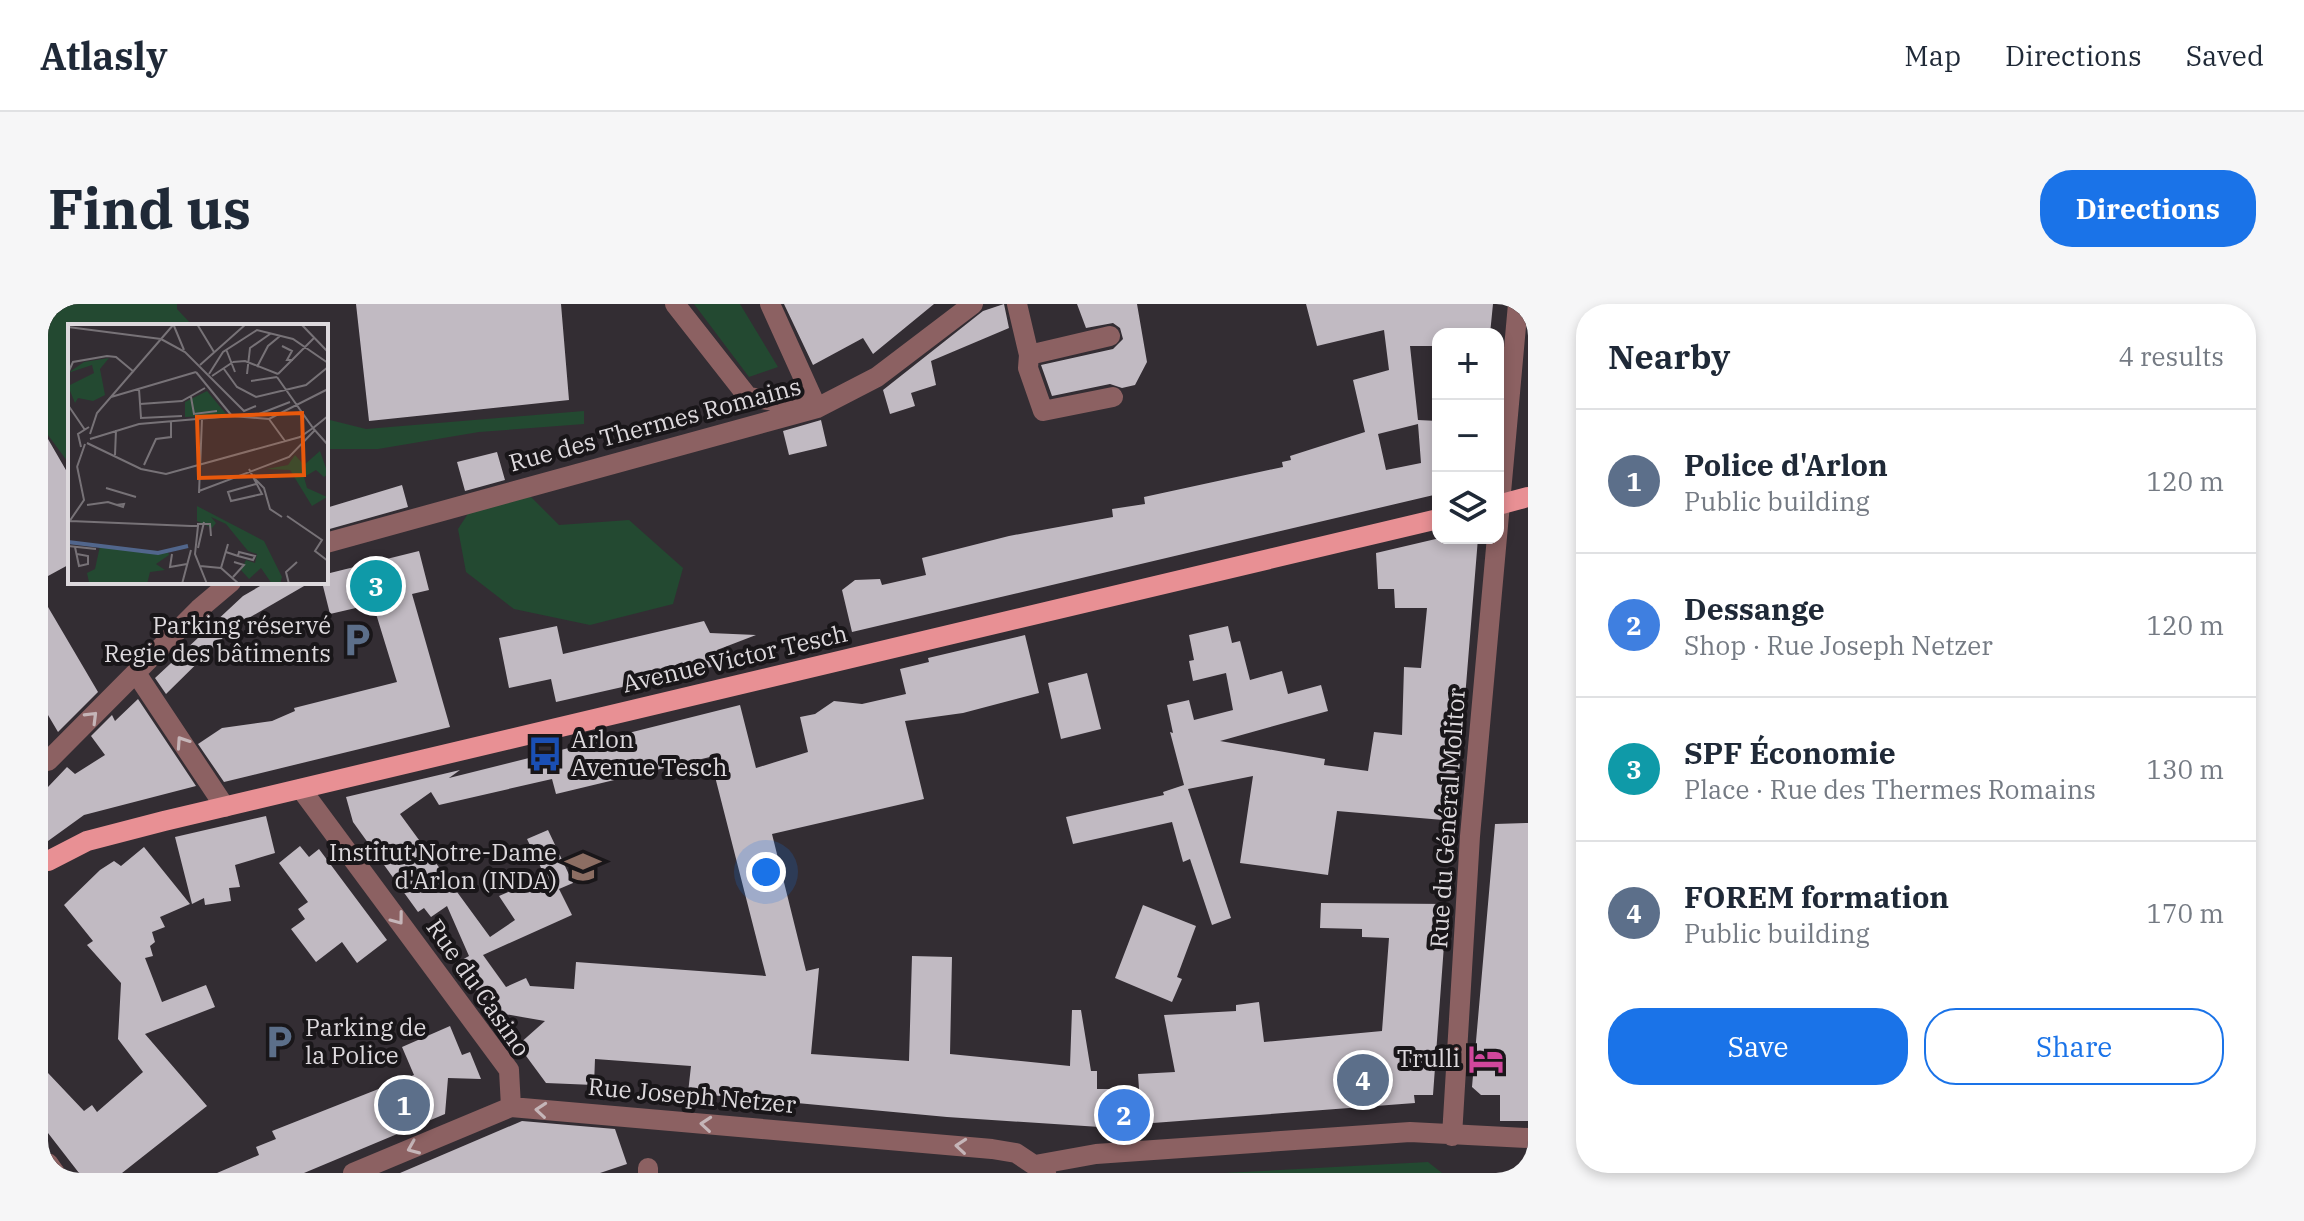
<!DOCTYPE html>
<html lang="en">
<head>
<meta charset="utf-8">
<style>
	body { margin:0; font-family:"IBM Plex Serif",serif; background:#f6f6f7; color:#1f2937 }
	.controls { position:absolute; right:24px; top:24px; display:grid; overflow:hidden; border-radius:16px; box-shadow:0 4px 12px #0003 }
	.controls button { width:72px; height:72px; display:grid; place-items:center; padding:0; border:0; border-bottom:2px solid #e0e1e3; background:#fff; color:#1f2937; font:40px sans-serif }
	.you { position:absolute; left:718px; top:568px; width:28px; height:28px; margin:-20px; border:6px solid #fff; border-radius:50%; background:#1a73e8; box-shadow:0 0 0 12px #1a73e833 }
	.badge { display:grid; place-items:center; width:52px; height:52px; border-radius:50%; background:#1a73e8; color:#fff; font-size:26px; font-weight:700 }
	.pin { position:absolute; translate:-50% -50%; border:4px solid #fff; box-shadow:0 2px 8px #0006 }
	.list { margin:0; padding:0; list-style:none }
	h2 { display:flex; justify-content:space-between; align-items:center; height:104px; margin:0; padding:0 32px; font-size:34px }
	h2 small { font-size:26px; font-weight:400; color:#747a83 }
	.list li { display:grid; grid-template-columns:52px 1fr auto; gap:24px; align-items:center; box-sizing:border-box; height:144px; padding:0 32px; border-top:2px solid #e0e1e3 }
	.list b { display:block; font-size:30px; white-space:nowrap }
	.list p { margin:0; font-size:26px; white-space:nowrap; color:#747a83 }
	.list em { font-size:26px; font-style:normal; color:#747a83 }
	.actions { display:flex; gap:16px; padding:24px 32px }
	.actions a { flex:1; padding:18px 0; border:2px solid #1a73e8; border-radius:32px; text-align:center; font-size:28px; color:#1a73e8 }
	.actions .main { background:#1a73e8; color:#fff }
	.icon { flex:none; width:44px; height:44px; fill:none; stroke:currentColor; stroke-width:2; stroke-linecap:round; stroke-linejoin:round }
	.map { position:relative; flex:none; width:1480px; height:869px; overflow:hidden; border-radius:32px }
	header { display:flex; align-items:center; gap:48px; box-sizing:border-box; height:112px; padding:0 40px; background:#fff; border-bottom:2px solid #e0e1e3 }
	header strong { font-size:38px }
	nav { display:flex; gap:44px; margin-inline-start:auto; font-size:28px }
	.intro { display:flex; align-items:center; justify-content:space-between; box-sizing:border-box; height:192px; padding:0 48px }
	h1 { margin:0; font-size:56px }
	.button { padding:20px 36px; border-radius:32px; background:#1a73e8; color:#fff; font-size:28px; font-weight:700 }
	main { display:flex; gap:48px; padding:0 48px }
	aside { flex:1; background:#fff; border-radius:32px; box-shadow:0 4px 12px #0003 }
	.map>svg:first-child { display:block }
</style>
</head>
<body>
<header>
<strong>Atlasly</strong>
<nav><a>Map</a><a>Directions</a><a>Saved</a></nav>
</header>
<div class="intro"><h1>Find us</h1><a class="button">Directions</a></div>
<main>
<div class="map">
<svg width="1480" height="869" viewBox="0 0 1480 869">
	<rect width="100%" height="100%" fill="#332d33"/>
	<path fill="#234931" d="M0,0H129V5L145,22H22V161L0,131Z
		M646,0H692L730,63L701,73Z
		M536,107V120L431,128L330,145H278V115L318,125Z
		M480,190L511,221L581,216L635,264L625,300L542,321L466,305L418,268L410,225L421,208Z
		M1380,858L1394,869H1176Z"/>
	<path fill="#c1bac2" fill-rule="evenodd" d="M308,0H513L521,96L321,117Z
		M736,0H886L825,50L815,34L765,61Z
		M956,0L961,24L883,57L888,81L863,89L867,102L842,110L835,86L935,7Z
		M1029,0H1089L1099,58L1087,81L1074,84L1062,80L1004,92L993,61L1065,45L1075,35L1072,24L1065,19L1038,24Z
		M1258,0H1445L1442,30H1390V42H1362L1370,116L1390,117V190L804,328L794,286L807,276L832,275L834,281L878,271L874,254L961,232L1065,213L1064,205L1097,200L1096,193L1235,163L1234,158L1243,156L1242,152L1317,128L1305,76L1341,66L1336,26L1269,42ZM1370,120L1373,159L1338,166L1330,130Z
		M773,116L779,142L741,151L735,127Z
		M0,135L22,173V260L0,272Z
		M449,148L457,176L417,187L409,158Z
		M354,181L360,203L278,226V204Z
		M1392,234H1430L1407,517L1289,507L1280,571L1192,559L1205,472L1140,485L1183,614L1164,621L1142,555L1135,558L1124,518L1025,540L1018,513L1116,491L1115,488L1136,481L1122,428L1125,429L1119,401L1141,396L1146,416L1185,406L1178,369L1145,377L1141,357L1146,356L1141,331L1180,322L1184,339L1192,337L1202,376L1234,367L1240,390L1273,381L1280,407L1172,437L1277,455L1276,461L1320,467L1326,428L1354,431L1356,363L1373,364L1379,304H1347L1346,285H1330L1328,249Z
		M371,247L381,286L364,290L402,423L176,478L150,440L174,424L224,417L247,407L246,404L349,378L325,300L282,310L274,278H278V270Z
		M219,278H263L187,322L118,390L107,374L195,292Z
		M0,303L50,388L10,428L0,411Z
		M656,317L662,329L708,331L669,346L672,361L508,398L503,375L461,384L451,334L509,322L515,350Z
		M977,331L991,389L915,409L857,417L876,495L724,530L758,667L771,664L763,750L861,757L864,652L904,653L902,750L1022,762L1024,706H1033L1043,767H1049V785H1091L1090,770L1127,768L1116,711L1188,707V701L1211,698L1216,738L1334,727L1341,634L1314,633V625L1272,624L1273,599L1399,600L1385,791H1366L1367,799L1052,823L899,813L640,789L643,762L547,755L546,781L498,779L470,741L497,717L445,708L408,659L421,652L399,602L383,613L376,604L370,608L305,518L298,493L412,466L401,474L692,401L708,464L760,448L752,413L767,410L786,397L814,400L858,390L852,365L881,358L880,354ZM662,453L718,672L528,658L526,685L482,682L478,674L458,683L435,651L524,611L511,585L525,579L500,526L479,535L497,572L451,592L467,616L442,633L352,510L383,488L391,501L504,475L508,490Z
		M1039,369L1053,425L1013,435L1000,379Z
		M90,395L148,482L36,511L0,537V483L19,463L27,470L57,451L43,432L64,411L67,417Z
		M218,512L227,549L187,561L192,583L181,584L183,597L157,601L156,594L144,600L127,533Z
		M1480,519V817H1452V791H1433L1424,783L1447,520Z
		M252,542L261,553L271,545L339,636L309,659L294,638L268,658L243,625L257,615L250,605L260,598L231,559Z
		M96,543L142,600L112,613L117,623L104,628L107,638L102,642L105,652L97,654L114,698L158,681L167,703L97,730L159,802L74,869H31L0,829V769L36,807L44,801L49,808L95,768L70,735L73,679L39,641L45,637L16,601L52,566L66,557L73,562Z
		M1095,601L1148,622L1129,673L1134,675L1124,698L1067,674Z
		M402,722L414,751L422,748L433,775L400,774L397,810L256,869H169L211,851L208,843L228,835L224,827L366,771L354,743Z
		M474,817L567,825L579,860L552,869H352Z"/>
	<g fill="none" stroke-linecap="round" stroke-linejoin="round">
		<path stroke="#8c6162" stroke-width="20" d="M627,0L700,93L761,102
			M722,0L769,104
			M969,0L981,51L1062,32
			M981,51L980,64L995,107L1065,93
			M278,239L769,104L829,73L925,0
			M88,369L177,503
			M0,457L151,305L183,278
			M253,485L461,766L463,803
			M1404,832L1422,532L1470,0
			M0,859L7,869
			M987,861L1048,850L1362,828L1480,834
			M600,864V869
			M305,869L463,803L944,845L968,849L998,869"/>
		<path stroke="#e89094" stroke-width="20" d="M1450,201L1480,193
			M0,557L39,537L116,517L1390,215"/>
	</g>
	<defs><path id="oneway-chevron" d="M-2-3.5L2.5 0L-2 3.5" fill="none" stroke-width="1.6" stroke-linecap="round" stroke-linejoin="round" transform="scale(2)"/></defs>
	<g stroke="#c5b5b8">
		<use href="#oneway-chevron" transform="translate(44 413) rotate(-45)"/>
		<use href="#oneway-chevron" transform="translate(134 438) rotate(-124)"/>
		<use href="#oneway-chevron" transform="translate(350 615) rotate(53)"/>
		<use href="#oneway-chevron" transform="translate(493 806) rotate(-175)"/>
		<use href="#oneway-chevron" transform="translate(658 820) rotate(-175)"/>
		<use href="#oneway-chevron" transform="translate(913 842) rotate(-175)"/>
		<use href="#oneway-chevron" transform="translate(365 844) rotate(157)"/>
	</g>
	<defs>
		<g id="parking-bare" transform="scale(2.76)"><path d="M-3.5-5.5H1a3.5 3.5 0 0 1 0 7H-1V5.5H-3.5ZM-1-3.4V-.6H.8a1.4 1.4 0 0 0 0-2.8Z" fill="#5c6f8a" stroke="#191619" stroke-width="2.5" paint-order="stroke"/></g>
		<g id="bus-bare" transform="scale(2.76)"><path d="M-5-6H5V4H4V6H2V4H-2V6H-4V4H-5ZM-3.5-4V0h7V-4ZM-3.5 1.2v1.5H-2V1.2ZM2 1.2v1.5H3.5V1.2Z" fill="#1a4fb4" stroke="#191619" stroke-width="2.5" paint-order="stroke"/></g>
		<g id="school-bare" transform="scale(2.76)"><path d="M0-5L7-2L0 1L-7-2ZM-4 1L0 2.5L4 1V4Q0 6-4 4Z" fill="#8d6e63" stroke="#191619" stroke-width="2.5" paint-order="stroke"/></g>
		<g id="hotel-bare" transform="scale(2.76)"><path d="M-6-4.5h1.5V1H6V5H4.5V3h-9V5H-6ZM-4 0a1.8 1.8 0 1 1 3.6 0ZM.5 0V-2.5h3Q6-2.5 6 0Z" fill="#d1479c" stroke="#191619" stroke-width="2.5" paint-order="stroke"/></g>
	</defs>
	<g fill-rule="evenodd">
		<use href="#parking-bare" x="309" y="336"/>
		<use href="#bus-bare" x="497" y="450"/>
		<use href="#school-bare" x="535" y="563"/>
		<use href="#parking-bare" x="231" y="738"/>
		<use href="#hotel-bare" x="1438" y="755"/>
	</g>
	<g text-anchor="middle" stroke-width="8" stroke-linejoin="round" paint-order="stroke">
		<g font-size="24" fill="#ddd9dd" stroke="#191619">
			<text transform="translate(607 121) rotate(-15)" y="8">Rue des Thermes Romains</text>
			<text transform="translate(687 355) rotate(-13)" y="8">Avenue Victor Tesch</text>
			<text transform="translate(1400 514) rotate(-86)" y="8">Rue du Général Molitor</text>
			<text transform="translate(430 684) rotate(55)" y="8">Rue du Casino</text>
			<text transform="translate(644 792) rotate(5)" y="8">Rue Joseph Netzer</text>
		</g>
		<g font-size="24" fill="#ddd9dd" stroke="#191619" text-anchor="end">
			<text x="283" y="330">Parking réservé<tspan x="283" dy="28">Regie des bâtiments</tspan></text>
			<text x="523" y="444" text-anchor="start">Arlon<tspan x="523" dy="28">Avenue Tesch</tspan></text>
			<text x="509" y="557">Institut Notre-Dame<tspan x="509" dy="28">d'Arlon (INDA)</tspan></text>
			<text x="257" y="732" text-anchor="start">Parking de<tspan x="257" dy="28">la Police</tspan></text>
			<text x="1412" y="763">Trulli</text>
		</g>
	</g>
	<g transform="translate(20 20)">
		<rect width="260" height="260" fill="#332d33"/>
		<path d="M41,34L32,45L37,71L25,77L10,74L7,79L0,62L26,49L24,41L0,49L16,38ZM139,67L159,91L117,93V78ZM252,127L260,150L256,153L248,146L236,153L239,164L259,173L244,182L222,146L198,145L220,141L227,131L236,141ZM129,182L196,217L214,253L212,260H204L193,244L181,255L173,246L178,236L187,239L189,230L180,227L158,200L143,193L148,199L144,204L129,197ZM32,222L100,228L101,231L88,240L97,246L82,248L79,260H14L21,258L19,249L27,245Z" fill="#234931"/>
		<path fill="none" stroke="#51668c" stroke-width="4" d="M0,218L90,229L120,222"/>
		<path fill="none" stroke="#777277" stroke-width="2" d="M129,0L146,28M233,0L260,28M106,2L116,26M0,3L93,15M93,15L117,28L176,87L188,82M214,22L224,27L219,36H225M158,25L167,48M165,38L177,37L210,50M132,41L178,0M189,43L200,22L212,12M156,45L169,63L188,73L238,61L260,43M128,48L164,92M0,49L5,38L39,32L48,33L66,48M141,50L155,28L189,6L225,15L260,39M179,50L182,24L202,10M210,50L246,14M144,52L165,38M209,53L245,104L260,92M183,57L209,53M71,65L73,94L114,92M43,73L128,48M123,73L126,90L149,87M72,80L114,77L137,64M0,81L17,106M191,90L222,78M201,95L217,117M22,110L29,89L106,0M22,115L71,100L164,92L201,95L260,65M19,119L73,145L98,150L232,113L245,104L260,121M13,123L10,110L21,103M47,131L48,106M76,141L88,115L103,113V98M9,143L17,120M181,145L194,170L163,177L160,168L188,160M187,155L196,164L202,185L214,193M38,164L68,173M131,167L221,133L247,106M131,169L134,95M19,181L40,178L55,183L56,180L48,181M219,192L254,216L247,227L260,237M2,197L123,202M1,198L16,176L9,142M129,200H142L143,212M123,202H130L127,230L139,260M0,222L28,225M7,223L11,242L20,240V232L9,230M130,224L136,198M158,228L170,232L185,236L187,232L171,228L170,232M104,230L102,243L119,240M132,242L153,244L171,260M153,244L160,220M165,253L176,241L166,238M114,260L123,226M221,260L218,248L229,238"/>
		<path fill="#e8590c" fill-opacity="0.15" stroke="#e8590c" stroke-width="4" d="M234,89L236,151L131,154L129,93Z"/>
		<rect width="260" height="260" fill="none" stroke="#ddd9dd" stroke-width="4"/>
	</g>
</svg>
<div class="controls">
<button>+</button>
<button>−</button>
<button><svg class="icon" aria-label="layers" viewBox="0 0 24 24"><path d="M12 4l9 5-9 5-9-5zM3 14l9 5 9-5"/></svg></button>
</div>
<div class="you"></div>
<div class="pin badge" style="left:356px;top:801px;background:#5c6f8a">1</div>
<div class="pin badge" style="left:1076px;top:811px;background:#3f7fe0">2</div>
<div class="pin badge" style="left:328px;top:282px;background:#0f9aa8">3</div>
<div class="pin badge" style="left:1315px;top:776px;background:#5c6f8a">4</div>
</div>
<aside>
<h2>Nearby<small>4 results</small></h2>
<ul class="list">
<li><span class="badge" style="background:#5c6f8a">1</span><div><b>Police d'Arlon</b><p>Public building</p></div><em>120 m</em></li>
<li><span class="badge" style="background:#3f7fe0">2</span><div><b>Dessange</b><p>Shop · Rue Joseph Netzer</p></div><em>120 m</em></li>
<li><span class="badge" style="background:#0f9aa8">3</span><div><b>SPF Économie</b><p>Place · Rue des Thermes Romains</p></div><em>130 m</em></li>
<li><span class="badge" style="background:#5c6f8a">4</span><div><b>FOREM formation</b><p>Public building</p></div><em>170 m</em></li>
</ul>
<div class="actions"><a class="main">Save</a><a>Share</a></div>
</aside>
</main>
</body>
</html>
